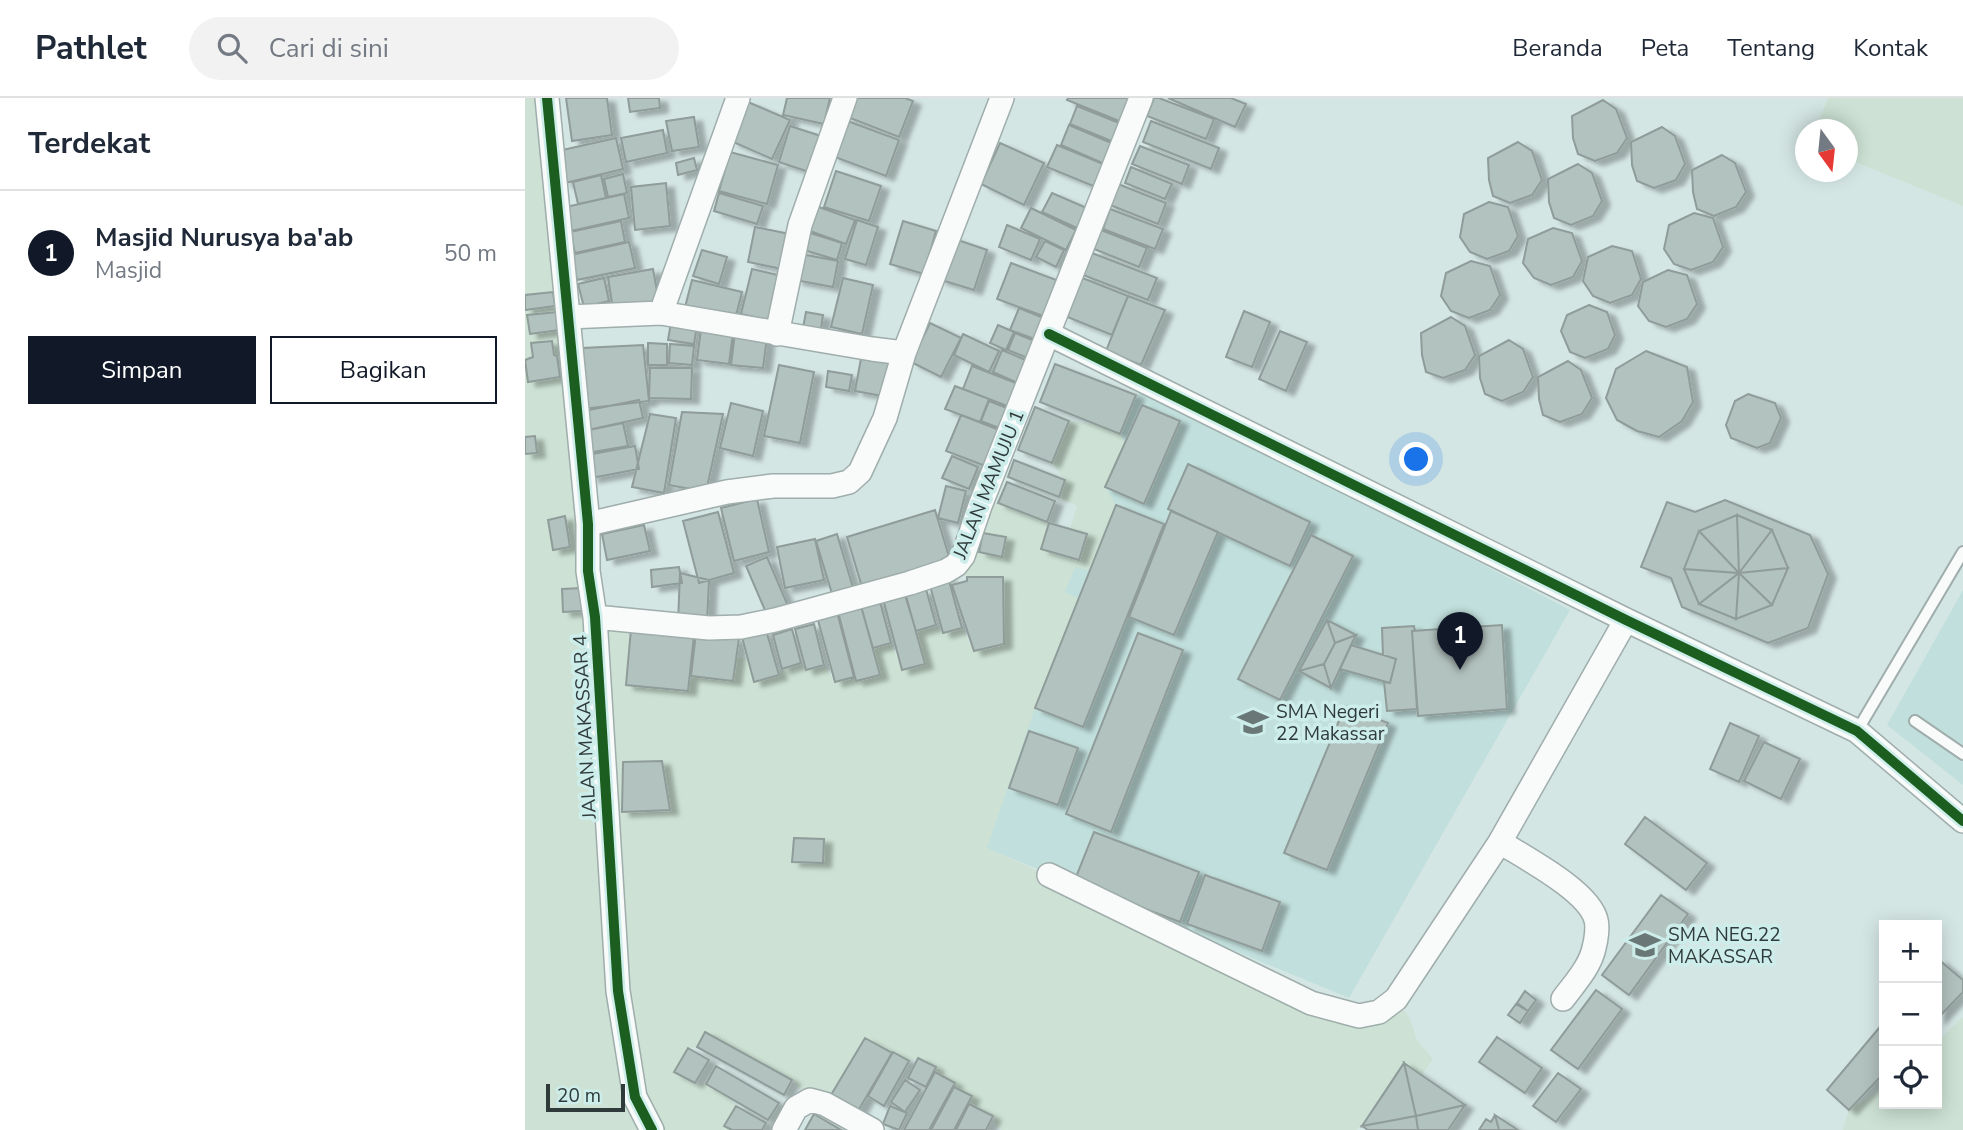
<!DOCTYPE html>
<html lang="id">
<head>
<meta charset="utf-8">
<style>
	body { margin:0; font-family:"Nunito Sans",sans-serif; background:#f2f2f3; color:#1f2937 }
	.controls { position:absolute; right:21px; bottom:21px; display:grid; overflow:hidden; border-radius:0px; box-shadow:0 4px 18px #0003 }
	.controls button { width:63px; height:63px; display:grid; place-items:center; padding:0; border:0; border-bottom:2px solid #e0e1e3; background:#fff; color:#1f2937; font:35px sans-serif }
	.compass { position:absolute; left:1270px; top:21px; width:63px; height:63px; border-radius:50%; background:#fff; box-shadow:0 4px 18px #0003; rotate:165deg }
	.scale { position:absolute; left:21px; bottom:18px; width:79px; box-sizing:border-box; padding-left:7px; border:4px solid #2f3b3a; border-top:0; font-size:19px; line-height:24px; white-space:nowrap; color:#2f3b3a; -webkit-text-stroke:5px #cdedea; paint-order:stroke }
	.you { position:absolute; left:892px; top:362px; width:24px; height:24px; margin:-18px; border:5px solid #fff; border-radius:50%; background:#1a73e8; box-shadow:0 0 0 10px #1a73e833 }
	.badge { display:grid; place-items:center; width:46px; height:46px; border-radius:50%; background:#111827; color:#fff; font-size:23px; font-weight:700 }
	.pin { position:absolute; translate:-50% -58px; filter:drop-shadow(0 2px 4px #0008) }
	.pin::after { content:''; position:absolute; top:37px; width:24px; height:21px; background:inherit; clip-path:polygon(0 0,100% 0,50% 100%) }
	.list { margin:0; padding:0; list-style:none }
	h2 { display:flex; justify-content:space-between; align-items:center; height:91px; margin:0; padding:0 28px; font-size:30px }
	h2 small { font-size:23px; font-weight:400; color:#747a83 }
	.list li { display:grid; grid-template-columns:46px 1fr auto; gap:21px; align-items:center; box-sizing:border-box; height:126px; padding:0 28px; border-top:2px solid #e0e1e3 }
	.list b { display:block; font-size:26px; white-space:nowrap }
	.list p { margin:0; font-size:23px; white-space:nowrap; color:#747a83 }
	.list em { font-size:23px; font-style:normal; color:#747a83 }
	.actions { display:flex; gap:14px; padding:21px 28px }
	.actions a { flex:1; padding:16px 0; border:2px solid #111827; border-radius:0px; text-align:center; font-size:24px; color:#111827 }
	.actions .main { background:#111827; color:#fff }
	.icon { flex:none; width:38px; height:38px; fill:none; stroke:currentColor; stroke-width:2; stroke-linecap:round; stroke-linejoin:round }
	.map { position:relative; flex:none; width:1438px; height:1032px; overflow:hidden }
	header { display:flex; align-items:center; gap:42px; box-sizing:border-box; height:98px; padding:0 35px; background:#fff; border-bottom:2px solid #e0e1e3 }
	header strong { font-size:33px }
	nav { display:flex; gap:38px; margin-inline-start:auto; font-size:24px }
	.search { width:490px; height:63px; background:#f2f2f3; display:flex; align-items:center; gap:18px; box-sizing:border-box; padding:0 24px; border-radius:38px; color:#747a83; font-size:26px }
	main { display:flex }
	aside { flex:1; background:#fff }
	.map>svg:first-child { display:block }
</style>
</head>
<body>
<header>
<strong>Pathlet</strong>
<div class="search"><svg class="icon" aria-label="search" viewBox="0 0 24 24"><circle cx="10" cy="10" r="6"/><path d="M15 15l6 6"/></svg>Cari di sini</div>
<nav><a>Beranda</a><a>Peta</a><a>Tentang</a><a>Kontak</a></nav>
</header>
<main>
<aside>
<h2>Terdekat<small></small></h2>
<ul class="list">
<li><span class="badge">1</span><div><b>Masjid Nurusya ba'ab</b><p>Masjid</p></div><em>50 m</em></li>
</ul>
<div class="actions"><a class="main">Simpan</a><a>Bagikan</a></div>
</aside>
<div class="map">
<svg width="1438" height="1032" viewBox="0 0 1438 1032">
	<defs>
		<filter id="shadow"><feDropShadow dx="8" dy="4.5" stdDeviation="2" flood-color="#0004"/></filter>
	</defs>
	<rect width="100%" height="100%" fill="#d4e6e4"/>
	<path fill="#c1dfdc" d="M617,289L1045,512L824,900L430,737L579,357Z
		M1438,492V687L1362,627Z"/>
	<path fill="#cde2d4" d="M0,0H22L70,519L106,523L163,593L166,578L208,583L211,560H222L229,584L253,577L257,571L276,565L281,572L299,567L310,584L329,579L332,583L355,577L348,550L366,545L377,572L399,566L391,533L411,527L418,535L437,530L449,553L478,546V479H442L431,467L455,408L473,405L522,424L524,425L517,451L554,462L562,436L545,431L552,408L534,399L540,382L527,365L544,323L574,327L595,336L600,345L580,389L591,407L565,473L550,469L540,494L554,501L510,610L462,750L834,918L871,901L885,921L892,942L908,961L896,978L879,966L832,1032H477L472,1029L468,1018L444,1006L446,998L429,989L430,984L410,974L411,969L393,960L384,963L341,940L306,997L285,1002L267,982L172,949L163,950L149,974L170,985L181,986L205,1001L211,1008L200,1028L207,1032H0Z
		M1303,0H1438V108L1323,61L1322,32L1291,31Z
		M1438,919V1032H1318L1324,1012L1359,991V1006H1412V944Z"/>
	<path fill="#b2c2be" stroke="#8f9c99" stroke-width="2" filter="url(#shadow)" d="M41,0H82L87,37L47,43Z
		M103,0H134L135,10L105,14Z
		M262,0H305L299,26L258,17Z
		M327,0H380L388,3L374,39L320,18Z
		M543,0H606L599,25L542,2Z
		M629,0H634L689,21L681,41L622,18Z
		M643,0H706L721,6L710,29Z
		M1078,2L1091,11L1102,40L1092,55L1070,63L1053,56L1048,40L1047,18Z
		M223,4L265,22L247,61L206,43Z
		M552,8L599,27L591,45L545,26Z
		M169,19L174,49L147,53L141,23Z
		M320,22L374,42L361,78L307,58Z
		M626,23L694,50L686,71L618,44Z
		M544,27L591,47L582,67L536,47Z
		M265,28L302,40L290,76L254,64Z
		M1137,29L1150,38L1160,66L1151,82L1129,90L1112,83L1107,67L1106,44Z
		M138,32L142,55L101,64L96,40Z
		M91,40L98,71L40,85L33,53Z
		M993,44L1007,53L1017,82L1007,97L985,105L968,98L964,82L963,60Z
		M475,45L519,65L499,107L456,86Z
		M532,47L583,68L573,90L522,69Z
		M615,48L664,67L657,86L607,66Z
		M205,54L253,67L242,106L194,93Z
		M1197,57L1210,65L1221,94L1211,109L1189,118L1172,111L1168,94L1167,72Z
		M169,60L172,72L153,77L151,65Z
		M1053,66L1067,75L1077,103L1068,118L1046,127L1029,120L1024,104L1023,81Z
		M606,69L647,86L640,101L600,85Z
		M311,73L356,88L344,123L299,109Z
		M98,76L102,95L83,99L79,81Z
		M76,77L81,100L53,106L48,84Z
		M588,84L641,105L633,126L580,105Z
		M141,85L145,128L110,132L106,89Z
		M194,95L238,108L232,126L189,113Z
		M527,95L564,111L554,131L517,114Z
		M99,96L104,120L46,133L41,109Z
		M964,104L983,109L993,138L984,153L962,161L945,154L935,139L939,116Z
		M291,108L330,122L321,146L282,132Z
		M506,110L551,132L541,152L496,130Z
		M585,111L638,131L630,151L578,131Z
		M1169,115L1188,120L1198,149L1188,164L1166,172L1149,166L1139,151L1144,127Z
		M332,122L353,129L341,167L320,161Z
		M96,123L100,144L50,155L45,134Z
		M378,123L411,133L399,176L365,166Z
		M482,127L515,141L506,162L474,149Z
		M230,129L270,137L262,172L223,164Z
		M1028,130L1047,135L1057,163L1048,179L1026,187L1009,180L998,165L1003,141Z
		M576,132L622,150L614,169L569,151Z
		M282,134L317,145L312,162L276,151Z
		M427,140L462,152L449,192L413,181Z
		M520,143L539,152L531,169L511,159Z
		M104,144L110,170L52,182L46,157Z
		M1087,148L1107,153L1116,181L1107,197L1085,205L1068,198L1058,183L1063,159Z
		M177,152L202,159L194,186L168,178Z
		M567,155L632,180L623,202L558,177Z
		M276,156L313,163L308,189L270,182Z
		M946,163L965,168L975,197L965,212L944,220L926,213L916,198L921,175Z
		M486,165L534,183L521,219L472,201Z
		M128,171L134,204L88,212L83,179Z
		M227,171L257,178L246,223L216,216Z
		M1143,172L1162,177L1172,206L1162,221L1141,229L1124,223L1113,208L1118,184Z
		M555,179L603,198L587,237L540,218Z
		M79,180L84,203L59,209L53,186Z
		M318,180L348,187L337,236L306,229Z
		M167,182L217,194L209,225L159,213Z
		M28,194L30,208L0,212V197Z
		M603,198L640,212L616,267L581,253Z
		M1064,207L1082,214L1090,237L1083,251L1060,260L1045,254L1036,233L1042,217Z
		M494,210L521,221L512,242L485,232Z
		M719,213L745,224L727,269L701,259Z
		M33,214L35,232L5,236L2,217Z
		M281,214L298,217L295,238L277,235Z
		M926,219L940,228L950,257L940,272L918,280L901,274L897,257L896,235Z
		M146,224L172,227L169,246L143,242Z
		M405,225L436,240L416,279L386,264Z
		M473,227L489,234L481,252L465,245Z
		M176,231L208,235L204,266L172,262Z
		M755,233L782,244L761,293L734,281Z
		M210,235L242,238L238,270L206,267Z
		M490,235L512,244L505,261L483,252Z
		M438,236L474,253L464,274L429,257Z
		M984,242L998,251L1008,279L998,294L977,303L960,296L955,280L954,258Z
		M27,243L29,257L32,258L35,279L3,284L0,262L8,259L6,245Z
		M123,245L142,246V267H123Z
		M145,246L169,248L167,267L144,265Z
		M118,247L124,303L58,311V250Z
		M477,252L503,263L493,285L468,274Z
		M1121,253L1162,269L1168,304L1157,323L1134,339L1112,333L1092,322L1081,300L1091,271Z
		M337,255L370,261L363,299L330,293Z
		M1043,263L1056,272L1067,300L1057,316L1035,324L1018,317L1014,301L1013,279Z
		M530,266L611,297L595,336L515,304Z
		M254,267L289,274L275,345L239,338Z
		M447,268L498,288L490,311L438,291Z
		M125,270H167L166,301L124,300Z
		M303,273L327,277L324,293L301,289Z
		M430,288L464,301L455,324L420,311Z
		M1223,296L1250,305L1256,320L1245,345L1232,350L1206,340L1201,327L1210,303Z
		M114,302L118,320L63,332L59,313Z
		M464,303L487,312L479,332L456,323Z
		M206,305L238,313L228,358L195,350Z
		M617,307L655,323L619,406L580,389Z
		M510,309L544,323L527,365L493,352Z
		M157,314L198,316L181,394L144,387Z
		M125,316L151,320L139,395L107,389Z
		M436,317L477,333L463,369L421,353Z
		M98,325L103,348L68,354L64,332Z
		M10,338L12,355L0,356V339Z
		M110,348L114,371L66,380L62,357Z
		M427,358L453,369L444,391L417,380Z
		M489,362L540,382L534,399L483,379Z
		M663,366L785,424L765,468L643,411Z
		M482,384L530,403L522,424L473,405Z
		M421,388L441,393L433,425L413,420Z
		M232,401L244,454L209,463L196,410Z
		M1200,402L1285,437L1303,476L1283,530L1243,545L1157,509L1146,480L1116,469L1142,404L1170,414Z
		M591,407L639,426L558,629L510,610Z
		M410,412L425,462L337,489L322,439Z
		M646,413L693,434L649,537L604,519Z
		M193,414L209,475L174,485L158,423Z
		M1212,417L1247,432L1263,470L1247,507L1211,521L1174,506L1159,471L1174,433Z
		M1212,417L1214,475L1174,433Z
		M1212,417L1247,432L1214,475Z
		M40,418L45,449L28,452L23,422Z
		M524,425L562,436L554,462L516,451Z
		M119,427L125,453L82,462L77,436Z
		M1247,432L1263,470L1214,475Z
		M1174,433L1214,475L1159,471Z
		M458,435L481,439L477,459L454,454Z
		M312,436L329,493L308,499L291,443Z
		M786,437L828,458L755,602L713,581Z
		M290,441L299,482L260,490L252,449Z
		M242,459L263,508L242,517L221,468Z
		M154,469L157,485L127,489L126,472Z
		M1263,470L1247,507L1214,475Z
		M1159,471L1214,475L1174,506Z
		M155,475L184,482L182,524H153Z
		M1214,475L1247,507L1211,521Z
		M1214,475L1211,521L1174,506Z
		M423,479L437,530L418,535L404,484Z
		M442,479H478L479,546L449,553L427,487L442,483Z
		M57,490V513L38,514L37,491Z
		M379,491L400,566L377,572L357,497Z
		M401,491L411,527L391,533L380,497Z
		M354,500L366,545L348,550L335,505Z
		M335,504L355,577L331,583L312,510Z
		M311,510L329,579L310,584L291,515Z
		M802,522L831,537L806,590L774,573Z
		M802,522L831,537L810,545Z
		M802,522L810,545L799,566L774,573Z
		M289,526L299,567L281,572L270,531Z
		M977,527L982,611L893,618L887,533Z
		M889,528L890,533H887L892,611L862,613L859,584L865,585L871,561L858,557L857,530Z
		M106,531L169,537L163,593L101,587Z
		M267,531L276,565L257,571L248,537Z
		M241,532L254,577L229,584L217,539Z
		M171,535L214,540L208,583L166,578Z
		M613,535L658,552L586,734L541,716Z
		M831,537L826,547L806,590L799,566L810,545Z
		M826,547L871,561L865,585L815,571Z
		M799,566L806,590L774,573Z
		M820,608L863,625L802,772L759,755Z
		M1205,625L1234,638L1214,684L1185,671Z
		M504,633L553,650L533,707L484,690Z
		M1239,644L1275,661L1256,701L1219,683Z
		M137,663L145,712L97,714L98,664Z
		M1120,719L1182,765L1161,792L1100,746Z
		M569,734L674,774L655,824L549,784Z
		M269,740L299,741L298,765L267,764Z
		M680,777L755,804L737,853L662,826Z
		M1136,797L1163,816L1104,897L1077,877Z
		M1413,861L1438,882V894L1412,921Z
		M1071,892L1097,911L1053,971L1026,952Z
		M1000,893L1011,902L1003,913L992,905Z
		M991,906L1003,913L995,925L983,917Z
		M1359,924V975L1324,1012L1302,992Z
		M180,934L267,982L259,997L172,949Z
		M972,939L1017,970L1000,995L954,964Z
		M340,940L367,955L333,1013L306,997Z
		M163,950L184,962L170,985L149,974Z
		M368,954L384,963L359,1008L343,998Z
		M393,960L411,969L401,989L383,980Z
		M879,965L940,1007L923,1032H843L837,1028Z
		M879,965L891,1018L837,1028L864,988Z
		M879,965L940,1007L891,1018Z
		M191,968L254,1005L243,1022L181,986Z
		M410,974L430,985L404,1032H379Z
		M1033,975L1056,991L1031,1024L1008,1008Z
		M380,982L395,992L380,1014L366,1004Z
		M429,989L447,998L429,1032H406Z
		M444,1006L468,1018L461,1032H431Z
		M940,1007L923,1032H893L891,1018Z
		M211,1008L241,1025L237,1032H207L199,1028Z
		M365,1008L382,1015L374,1032L358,1026Z
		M289,1016L316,1032H280Z
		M970,1017L993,1032H954L961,1021L966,1024Z
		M970,1017L993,1032H974Z
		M891,1018L893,1032H843L837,1028Z"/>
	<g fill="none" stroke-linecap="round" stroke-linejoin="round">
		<g stroke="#9fadab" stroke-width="14">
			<path id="lane" d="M1390,623L1438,656
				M1332,633L1438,454"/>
		</g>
		<g stroke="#9fadab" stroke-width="26">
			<path id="street" d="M22,0L63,426V473L70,519L93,893L110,999L127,1032
				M213,0L136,215L347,251L379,255
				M43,219L136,215
				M252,236L275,127L320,0
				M524,236L1101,522L1332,633L1438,723
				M63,426L202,394L248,388H307L324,384L335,374L360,320L379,255L477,0
				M70,519L184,530L216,529L250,522L385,485L421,473L431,467L438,458L455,408L616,0
				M524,777L786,905L834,918L854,914L871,901L975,744
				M1038,901C1049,886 1065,869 1069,850C1071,843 1073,829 1071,822C1064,793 1000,760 975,744L1101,522
				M259,1032L271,1010L285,1002L300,1006L347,1032"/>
		</g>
		<use href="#lane" stroke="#f9fbfb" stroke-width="10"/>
		<use href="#street" stroke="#f9fbfb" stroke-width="23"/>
		<g stroke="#cdedea" stroke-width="15">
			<path id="cycleway" d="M22,0L63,426V473L70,519L93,893L110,999L127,1032
				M524,236L1101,522L1332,633L1438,723"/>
		</g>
		<use href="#cycleway" stroke="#1b5e20" stroke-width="10"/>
	</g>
	<defs>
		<g id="school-bare" transform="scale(2.415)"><path d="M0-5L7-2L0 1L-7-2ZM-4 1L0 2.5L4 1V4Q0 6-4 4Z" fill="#697776" stroke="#cdedea" stroke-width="2.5" paint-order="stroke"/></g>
	</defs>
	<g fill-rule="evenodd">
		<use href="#school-bare" x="728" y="624"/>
		<use href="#school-bare" x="1120" y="847"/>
	</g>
	<g text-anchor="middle" stroke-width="7" stroke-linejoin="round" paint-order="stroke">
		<g font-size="19" fill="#2f3b3a" stroke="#cdedea">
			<text transform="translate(463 386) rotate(-68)" y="7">JALAN MAMUJU 1</text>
			<text transform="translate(59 629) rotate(-93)" y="7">JALAN MAKASSAR 4</text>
		</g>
		<g font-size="19" fill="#2f3b3a" stroke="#cdedea" text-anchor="start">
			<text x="751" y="620">SMA Negeri<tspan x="751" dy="22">22 Makassar</tspan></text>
			<text x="1143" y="843">SMA NEG.22<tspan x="1143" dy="22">MAKASSAR</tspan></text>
		</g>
	</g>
</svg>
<div class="controls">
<button>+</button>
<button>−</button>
<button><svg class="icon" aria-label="locate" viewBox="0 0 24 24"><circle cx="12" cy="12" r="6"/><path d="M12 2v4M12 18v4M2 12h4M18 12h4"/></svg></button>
</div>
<svg class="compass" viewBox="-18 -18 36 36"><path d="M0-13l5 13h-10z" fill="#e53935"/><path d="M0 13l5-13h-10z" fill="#747a83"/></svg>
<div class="scale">20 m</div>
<div class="you"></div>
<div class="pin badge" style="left:935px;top:572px">1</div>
</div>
</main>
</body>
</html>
